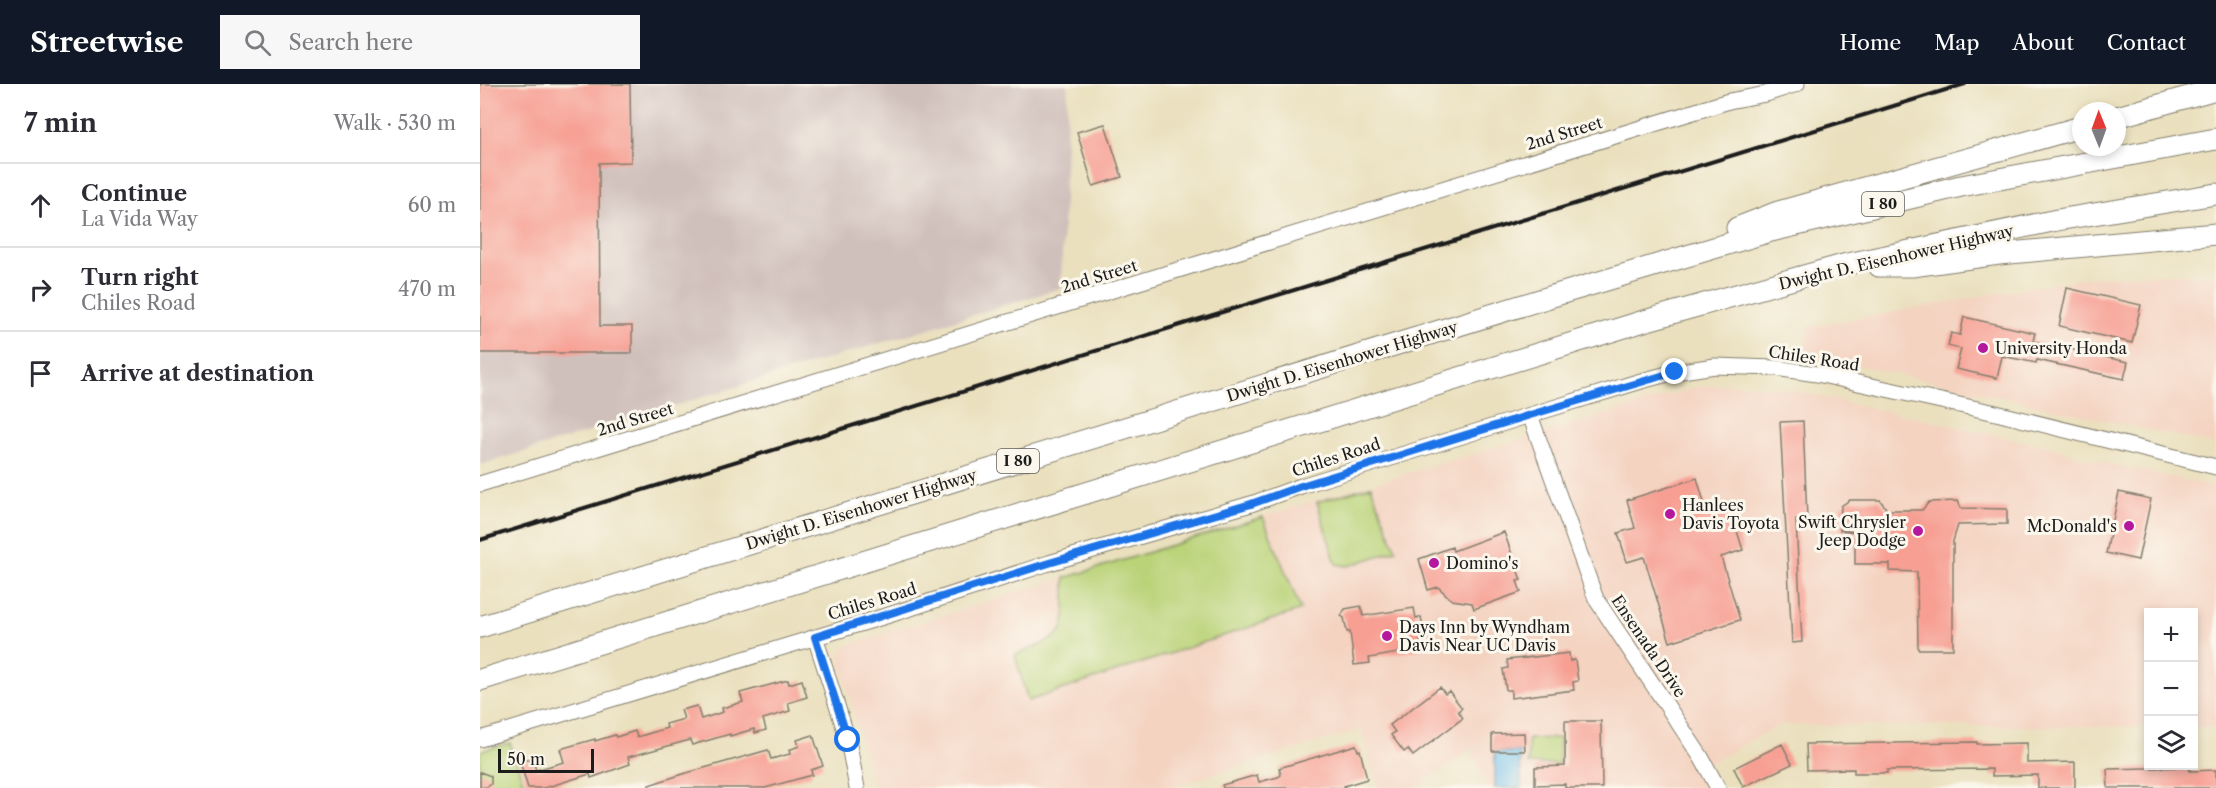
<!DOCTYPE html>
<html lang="en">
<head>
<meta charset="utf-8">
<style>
	body { margin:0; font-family:"Libre Caslon Text",serif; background:#f7f7f7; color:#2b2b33 }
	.controls { position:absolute; right:18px; bottom:18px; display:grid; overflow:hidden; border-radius:0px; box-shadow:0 3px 9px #0003 }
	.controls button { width:54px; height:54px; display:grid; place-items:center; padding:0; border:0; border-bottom:2px solid #e1e1e2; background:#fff; color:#2b2b33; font:30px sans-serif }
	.compass { position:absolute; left:1592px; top:18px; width:54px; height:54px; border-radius:50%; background:#fff; box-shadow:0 3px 9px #0003; rotate:359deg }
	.scale { position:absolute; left:18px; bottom:15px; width:96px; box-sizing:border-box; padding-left:6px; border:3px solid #1c1c1c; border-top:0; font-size:16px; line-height:21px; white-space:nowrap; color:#1c1c1c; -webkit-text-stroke:4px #fbf7ec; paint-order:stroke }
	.stop { position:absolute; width:18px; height:18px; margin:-14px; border:4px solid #1a73e8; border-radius:50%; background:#fff }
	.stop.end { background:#1a73e8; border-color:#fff; box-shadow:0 2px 6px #0008 }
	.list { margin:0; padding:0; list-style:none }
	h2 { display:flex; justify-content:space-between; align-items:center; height:78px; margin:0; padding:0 24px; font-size:26px }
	h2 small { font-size:20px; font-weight:400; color:#7c7c81 }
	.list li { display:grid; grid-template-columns:39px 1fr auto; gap:18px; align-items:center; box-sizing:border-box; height:84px; padding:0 24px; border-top:2px solid #e1e1e2 }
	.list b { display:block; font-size:22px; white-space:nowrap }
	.list p { margin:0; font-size:20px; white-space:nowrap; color:#7c7c81 }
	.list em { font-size:20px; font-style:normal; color:#7c7c81 }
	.icon { flex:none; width:33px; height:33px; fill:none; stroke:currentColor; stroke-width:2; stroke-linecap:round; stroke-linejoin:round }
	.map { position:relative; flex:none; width:1736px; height:704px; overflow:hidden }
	header { display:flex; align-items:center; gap:36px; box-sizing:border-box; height:84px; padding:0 30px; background:#111827; color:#fff }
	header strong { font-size:28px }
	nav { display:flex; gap:33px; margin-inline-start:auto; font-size:21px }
	.search { width:420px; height:54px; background:#f7f7f7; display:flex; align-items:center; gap:15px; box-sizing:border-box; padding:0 21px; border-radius:0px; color:#7c7c81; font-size:22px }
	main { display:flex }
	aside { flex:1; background:#fff }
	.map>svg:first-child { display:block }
</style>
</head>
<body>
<header>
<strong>Streetwise</strong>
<div class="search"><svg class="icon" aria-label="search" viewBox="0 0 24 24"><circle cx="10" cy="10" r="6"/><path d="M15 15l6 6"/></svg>Search here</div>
<nav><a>Home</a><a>Map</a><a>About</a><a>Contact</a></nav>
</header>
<main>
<aside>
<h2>7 min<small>Walk · 530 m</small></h2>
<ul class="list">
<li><svg class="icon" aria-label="ahead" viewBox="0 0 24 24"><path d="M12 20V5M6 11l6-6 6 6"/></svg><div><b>Continue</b><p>La Vida Way</p></div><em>60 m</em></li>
<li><svg class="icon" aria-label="right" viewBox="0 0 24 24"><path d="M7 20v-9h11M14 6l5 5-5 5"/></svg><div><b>Turn right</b><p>Chiles Road</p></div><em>470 m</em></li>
<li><svg class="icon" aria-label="arrive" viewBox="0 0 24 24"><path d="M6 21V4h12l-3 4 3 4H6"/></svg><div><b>Arrive at destination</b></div></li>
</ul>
</aside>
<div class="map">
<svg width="1736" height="704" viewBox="0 0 1736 704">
	<rect width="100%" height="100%" fill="#fbf7ec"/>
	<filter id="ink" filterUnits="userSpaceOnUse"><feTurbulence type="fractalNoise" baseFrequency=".0167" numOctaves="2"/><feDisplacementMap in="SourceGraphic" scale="12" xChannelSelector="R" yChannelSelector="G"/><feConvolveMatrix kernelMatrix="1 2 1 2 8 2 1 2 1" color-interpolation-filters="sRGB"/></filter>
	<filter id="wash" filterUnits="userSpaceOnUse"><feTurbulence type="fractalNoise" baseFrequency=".008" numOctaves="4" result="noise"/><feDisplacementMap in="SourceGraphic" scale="24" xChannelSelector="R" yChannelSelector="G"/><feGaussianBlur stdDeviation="1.35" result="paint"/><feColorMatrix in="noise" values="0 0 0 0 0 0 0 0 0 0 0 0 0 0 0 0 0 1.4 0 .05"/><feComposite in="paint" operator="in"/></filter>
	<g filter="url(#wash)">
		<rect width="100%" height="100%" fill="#eae0be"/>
		<path fill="#f4d3c1" d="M1684,190L1736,191V361L1323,269L1329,243L1605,194Z
			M1255,300L1301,304L1575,364L1604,374L1736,403V643H1714V528H1668V643L1299,641L1225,682L1224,704H1007L992,664L937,704H899L881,645L689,704H394L359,574L362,567L370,560L811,424L1217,303Z"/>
		<path fill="#d0c0bc" d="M0,0H588L581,204L0,381Z"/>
		<path fill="#bad378" stroke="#6b784a" stroke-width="1.5" d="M891,402L916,466L868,482L856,480L837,418Z
			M783,433L821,526L548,617L535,571C591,549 585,553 585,494Z
			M1079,654V680H1048V655Z
			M30,659L45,704H0V667Z"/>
		<path fill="#72c1ed" stroke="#476e84" stroke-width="1.5" d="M1015,668H1040L1041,704H1015Z"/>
		<g id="blocks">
			<path fill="#f79f93" d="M0,0H150L151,78L119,79L120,242H152V269H0Z
				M625,40L642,93L613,102L597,48Z
				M1587,204L1661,221L1652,259L1579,242Z
				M1484,233L1555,249L1553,257L1648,278L1644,295L1557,276L1556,279L1522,272L1517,294L1476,285L1481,265L1468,262L1471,249L1480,251Z
				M1323,337L1327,435L1316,436L1322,558L1312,559L1300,338Z
				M1217,394L1226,425L1248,418L1263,466L1241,473L1260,536L1190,558L1164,473L1147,478L1138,449L1155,444L1147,416Z
				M1639,408L1671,415L1658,476L1626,469Z
				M1370,416H1400L1407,426H1442L1449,418L1478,417L1481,424L1527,425V440L1478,441L1473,457V565H1438L1437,488L1410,487V480H1375V448L1360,446L1361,422Z
				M1024,448L1041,496L1037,497L1041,508L994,525L992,519L972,516L958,503L948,506L939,475L972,463L973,467Z
				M881,522L883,532L934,524L936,534L941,533L945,556L940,557L941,565L889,574L890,579L874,581L870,548H867L864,534L861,532L865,525Z
				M1089,569L1090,577L1095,576L1098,597L1093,598L1094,606L1031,614V606H1026L1023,585L1028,584L1027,576Z
				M308,596L309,600L322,596L327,613L308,619L310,627L283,635L286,646L275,649L274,645L250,652V650L212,661L210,656L148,673L150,680L111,694L110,690L64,704H48L40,678L52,674L56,686L84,678L80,665L115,655V657L135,651L136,653L155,647L157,653L187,644L186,640L204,635L201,626L217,622L221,635L243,628L242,624L263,618L260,609Z
				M960,603L965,610L969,607L982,624L978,627L983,634L933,672L928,665L924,668L911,651L915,648L910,641Z
				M1085,637H1121L1122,704H1085V700L1055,701V683L1085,682Z
				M1044,649L1045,667H1012V650Z
				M333,651L343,682L331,686L332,691L285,704H169V701L203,690L288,666L291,675L310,670L309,666L319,662L317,656Z
				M1497,658V660L1547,659V679L1595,678V704H1558V691L1512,692V685L1407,686V689H1374V685L1327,686L1326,660Z
				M1302,660L1312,680L1263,703L1254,684Z
				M876,661L878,667L880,666L887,695L864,702L865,704H743L742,701L777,691L779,698L798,693L801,691L799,684Z
				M1709,683L1710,687L1736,686V704H1628L1627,685Z
				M0,688L11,692V700L7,703L0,704Z"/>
		</g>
	</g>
	<g filter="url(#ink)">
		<use href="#blocks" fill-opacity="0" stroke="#837e6d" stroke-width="1.5"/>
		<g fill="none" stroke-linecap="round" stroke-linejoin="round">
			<g stroke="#837e6d" stroke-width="17">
				<path id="minor" d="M1050,331L1116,515L1221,673L1238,704
					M0,400L1249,17L1286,10L1317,0
					M335,553L368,656L377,704
					M0,655L409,531L569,479L771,420L821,402L1050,331L1161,297L1195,288L1235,282L1295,284L1337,290L1516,329L1736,383"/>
			</g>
			<g stroke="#837e6d" stroke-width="23">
				<path id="highway" d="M1637,33L1736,5
					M1257,144L1298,128L1601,43
					M1399,182H1432L1519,170L1736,150
					M0,543L1076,211L1291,147L1481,102L1736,55
					M0,596L1164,237L1363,181L1577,136L1736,110"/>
			</g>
			<use href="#minor" stroke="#fff" stroke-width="15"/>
			<use href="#highway" stroke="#fff" stroke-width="21"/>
			<path stroke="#1c1c1c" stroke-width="4" d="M0,456L1485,0"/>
		</g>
	</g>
	<g fill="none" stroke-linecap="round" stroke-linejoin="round" filter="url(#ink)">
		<path stroke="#1a73e8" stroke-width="8" d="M368,656L335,553L569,479L771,420L821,402L1050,331L1195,288"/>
	</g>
	<g fill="#b5179e" stroke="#fbf7ec" stroke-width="2">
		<circle cx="1503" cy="264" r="6"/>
		<circle cx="1190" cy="430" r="6"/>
		<circle cx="1649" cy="442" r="6"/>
		<circle cx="1438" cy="447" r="6"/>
		<circle cx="954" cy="479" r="6"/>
		<circle cx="907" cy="552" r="6"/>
	</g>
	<g text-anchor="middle" stroke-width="6" stroke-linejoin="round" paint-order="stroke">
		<g fill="#fbf7ec" stroke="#5f5e5a" stroke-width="1.5">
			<rect x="1382" y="108" width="42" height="24" rx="4.5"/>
			<rect x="517" y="365" width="42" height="24" rx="4.5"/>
		</g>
		<g font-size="15" font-weight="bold" fill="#1c1c1c">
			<text x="1403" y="125">I 80</text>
			<text x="538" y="382">I 80</text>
		</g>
		<g font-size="16" fill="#1c1c1c" stroke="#fbf7ec">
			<text transform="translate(1084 49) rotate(-17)" y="6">2nd Street</text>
			<text transform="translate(1416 173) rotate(-13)" y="6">Dwight D. Eisenhower Highway</text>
			<text transform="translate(619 192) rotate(-17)" y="6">2nd Street</text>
			<text transform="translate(1334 274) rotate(9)" y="6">Chiles Road</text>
			<text transform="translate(862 277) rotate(-17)" y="6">Dwight D. Eisenhower Highway</text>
			<text transform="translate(155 335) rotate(-17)" y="6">2nd Street</text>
			<text transform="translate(856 373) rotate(-18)" y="6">Chiles Road</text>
			<text transform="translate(381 425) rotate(-17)" y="6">Dwight D. Eisenhower Highway</text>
			<text transform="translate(392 517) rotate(-17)" y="6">Chiles Road</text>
			<text transform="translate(1169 562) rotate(56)" y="6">Ensenada Drive</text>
		</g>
		<g font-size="16" fill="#1c1c1c" stroke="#fbf7ec" text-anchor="start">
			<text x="1515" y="270">University Honda</text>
			<text x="1202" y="427">Hanlees<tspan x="1202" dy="18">Davis Toyota</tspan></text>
			<text x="1426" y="444" text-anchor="end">Swift Chrysler<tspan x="1426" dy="18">Jeep Dodge</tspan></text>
			<text x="1637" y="448" text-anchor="end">McDonald's</text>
			<text x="966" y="485">Domino's</text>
			<text x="919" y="549">Days Inn by Wyndham<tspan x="919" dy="18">Davis Near UC Davis</tspan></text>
		</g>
	</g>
</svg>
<div class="controls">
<button>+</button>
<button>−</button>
<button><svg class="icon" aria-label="layers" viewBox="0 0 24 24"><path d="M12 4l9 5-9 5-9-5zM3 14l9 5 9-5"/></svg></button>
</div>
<svg class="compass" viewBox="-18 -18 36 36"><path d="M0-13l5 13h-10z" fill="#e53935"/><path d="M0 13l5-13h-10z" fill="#7c7c81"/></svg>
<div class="scale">50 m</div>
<div class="stop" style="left:368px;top:656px"></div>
<div class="stop end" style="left:1195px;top:288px"></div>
</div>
</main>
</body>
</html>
